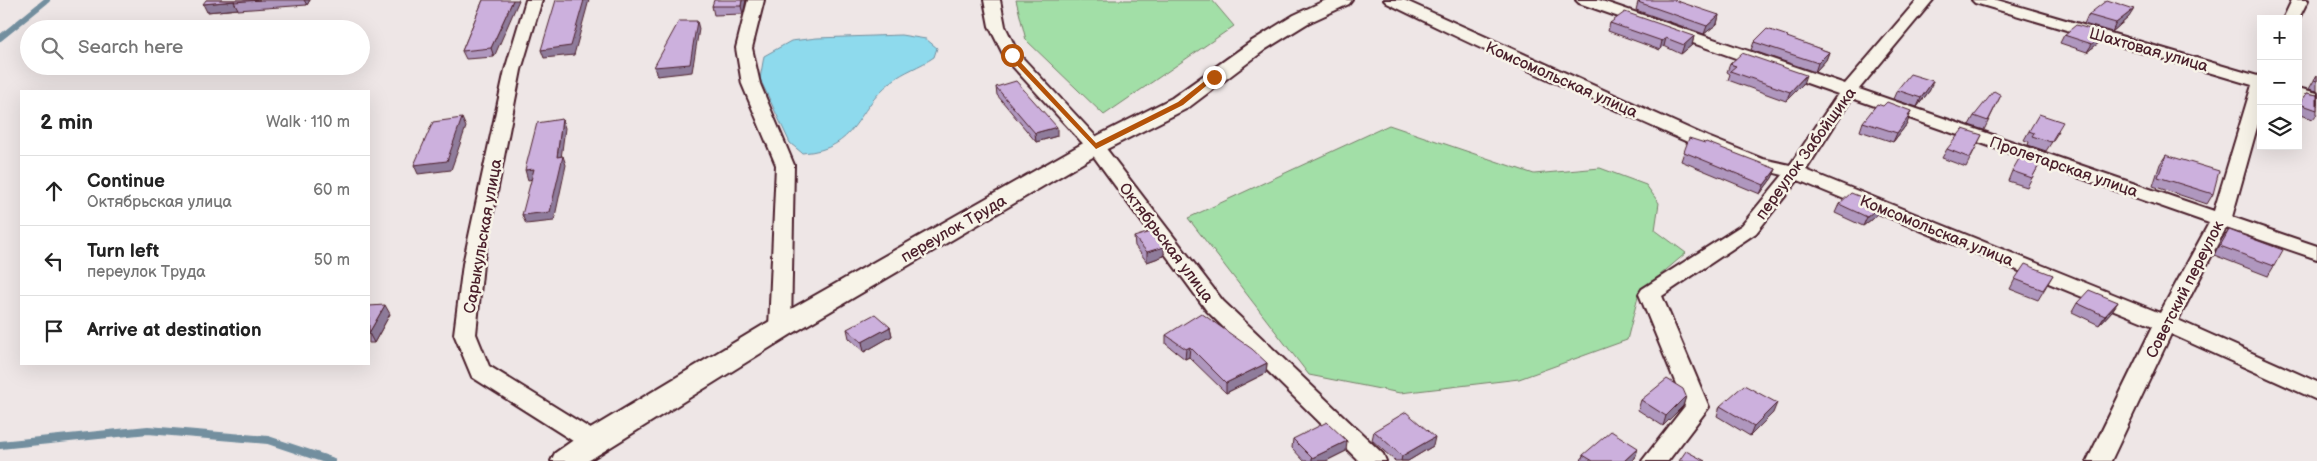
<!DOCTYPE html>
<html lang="en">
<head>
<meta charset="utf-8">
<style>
	body { margin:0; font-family:"Balsamiq Sans",sans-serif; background:#f2f2f2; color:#222 }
	.controls { position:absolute; right:15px; top:15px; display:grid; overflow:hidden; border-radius:0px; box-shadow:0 5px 20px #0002 }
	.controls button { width:45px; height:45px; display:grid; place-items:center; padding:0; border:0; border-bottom:1px solid #e0e0e0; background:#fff; color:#222; font:25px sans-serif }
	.stop { position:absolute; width:15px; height:15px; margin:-11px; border:4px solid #b45309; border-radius:50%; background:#fff }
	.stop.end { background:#b45309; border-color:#fff; box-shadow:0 1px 5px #0008 }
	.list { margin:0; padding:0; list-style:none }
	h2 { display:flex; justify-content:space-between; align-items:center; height:65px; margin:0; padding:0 20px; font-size:21px }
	h2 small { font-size:16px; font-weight:400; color:#767676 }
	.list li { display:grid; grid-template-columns:32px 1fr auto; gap:15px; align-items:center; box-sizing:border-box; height:70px; padding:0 20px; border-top:1px solid #e0e0e0 }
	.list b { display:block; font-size:19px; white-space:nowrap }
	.list p { margin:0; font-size:16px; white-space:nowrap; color:#767676 }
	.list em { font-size:16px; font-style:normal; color:#767676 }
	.icon { flex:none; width:28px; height:28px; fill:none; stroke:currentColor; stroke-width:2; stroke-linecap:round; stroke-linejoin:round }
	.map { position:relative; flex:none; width:2317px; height:461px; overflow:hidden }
	.search { position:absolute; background:#fff; box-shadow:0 5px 20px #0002; left:20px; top:20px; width:350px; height:55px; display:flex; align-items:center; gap:12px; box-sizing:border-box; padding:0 18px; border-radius:28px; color:#767676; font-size:19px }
	.panel { position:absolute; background:#fff; box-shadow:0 5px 20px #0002; left:20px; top:90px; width:350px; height:275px; border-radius:0px }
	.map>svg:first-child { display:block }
</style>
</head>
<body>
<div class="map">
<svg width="2317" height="461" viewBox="0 0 2317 461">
	<rect width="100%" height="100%" fill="#eee6e6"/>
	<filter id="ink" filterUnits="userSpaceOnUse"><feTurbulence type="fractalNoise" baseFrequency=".02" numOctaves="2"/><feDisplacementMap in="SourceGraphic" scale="10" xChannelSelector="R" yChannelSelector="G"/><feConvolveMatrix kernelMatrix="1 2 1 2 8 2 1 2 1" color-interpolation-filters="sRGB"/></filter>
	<g filter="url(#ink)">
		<path fill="#a2dfa7" stroke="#767f69" d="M1016,0H1212L1234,26L1104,115L1026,40Z
			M1389,125L1534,174L1600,168L1646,185L1659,203L1655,230L1686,253L1639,293L1627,340L1519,379L1400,393L1309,375L1188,218Z"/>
		<path fill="#8edaed" stroke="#738f9f" d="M901,35L926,39L937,48L934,57C920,67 904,71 891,82C854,111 859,149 802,153L790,143L760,79L764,56L791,41L817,38Z"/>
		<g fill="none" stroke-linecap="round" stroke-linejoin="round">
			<path stroke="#738f9f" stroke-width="6" d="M0,38L47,0"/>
			<path stroke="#738f9f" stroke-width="8" d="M0,445L148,430L268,440L331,461"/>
			<g stroke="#4a1f2b" stroke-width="4">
				<path id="minor" d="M526,0H542L521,70L483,264L476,334L489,366L602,436L605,442L602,448L593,451L584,448L472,377L454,334L463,264L505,70Z
					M748,0H764L752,48L760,84L794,165L791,328L788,333L780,335L772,333L769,328L776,165L742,84L736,48Z
					M984,0H1000L1005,26L1018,53L1101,142L1223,301L1383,454L1386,461H1359L1207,311L1089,150L1005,58L989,26Z
					M1384,0H1404L1708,137L1763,159L1790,165L1838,94L1579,3L1576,0H1599L1845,84L1917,0H1933L1859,89L2214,211L2252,85L1975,3L1972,0H1997L2261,77V113L2232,217L2317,246V259L2226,228L2178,320L2317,382V400L2171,334L2111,461H2087L2153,326L1798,180L1756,233L1662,296L1709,407L1668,461H1642L1685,406L1639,294L1642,289L1742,225L1783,175C1728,163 1678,137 1627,115C1547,79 1466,42 1387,3ZM1852,98L2209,223L2160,313L1806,170Z
					M2292,0H2308L2298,20L2283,19Z
					M2298,88L2317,93V104L2298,99Z"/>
			</g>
			<g stroke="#4a1f2b" stroke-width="4">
				<path id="tertiary" d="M1326,0H1352L1349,4L1308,23L1266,49L1188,108L1103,151L790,335L588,461H551L555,453L582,434L770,321L1087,141L1172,98L1252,41L1294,15Z"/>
			</g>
			<use href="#minor" fill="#f7f3e8" fill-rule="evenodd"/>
			<use href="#tertiary" fill="#f7f3e8" fill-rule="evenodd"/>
		</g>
		<path fill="#af97be" stroke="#4a1f2b" d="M206,0H310L307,5L238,10V9L207,12Z
			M483,0L494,57L466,59L462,51Z
			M746,0L743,14L714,15L712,6Z
			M1638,2L1719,15L1717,24L1704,34L1636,10Z
			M2088,15L2129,17L2112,32L2084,24Z
			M1610,23L1694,36L1692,45L1681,54L1664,46L1660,50L1608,31Z
			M2064,35L2100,42L2087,52L2060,43Z
			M1788,38L1829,52L1826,60L1815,72L1751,50L1754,42Z
			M1730,64L1803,84L1786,101L1728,80L1730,74L1727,72Z
			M2317,75V91L2309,89Z
			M996,87L1057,136L1036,142L997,95Z
			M1897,90H1930L1917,107L1893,99Z
			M2307,93L2317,95V114L2313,119L2298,114V106Z
			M2001,95L1984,130L1969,125L1974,116Z
			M1909,115L1907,124L1893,142L1860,131L1863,122Z
			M2029,131H2059L2046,151L2028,145L2029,142L2024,140Z
			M1982,135L1966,167L1942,158L1947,149Z
			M1684,152L1776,169L1772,178L1760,194L1681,161Z
			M2166,155L2213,194L2207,204L2153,186L2160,164Z
			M2044,156L2027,187L2008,181L2012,171Z
			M1839,204L1881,205L1877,215L1863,226L1835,213Z
			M2229,230L2274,266L2268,276L2214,255L2222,239Z
			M1134,237L1164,256L1147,262L1135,246Z
			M2053,275L2038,300L2010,289L2015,279Z
			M2118,302L2112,311L2099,325L2072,312L2077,303Z
			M369,306L390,314L374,343H369Z
			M890,327L892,336L864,352L849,338L847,329Z
			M1166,335L1267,363L1266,373L1226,393L1189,357L1185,359L1166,344Z
			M1686,396L1683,406L1663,426L1638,410L1641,400Z
			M1720,406L1773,413L1750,436L1717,416Z
			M1374,431L1433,446L1408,461H1395L1372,440Z
			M1293,439L1346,451L1326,461H1304L1292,448Z
			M1638,448L1635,458L1632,461H1581L1583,455Z"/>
		<path fill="#8f7b9b" stroke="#4a1f2b" d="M304,0H310L307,5Z
			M513,0H519L494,57L491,48Z
			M584,0H589L574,55L544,58L541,50Z
			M742,0H746L743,14L741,6Z
			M235,1L234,2L238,9L207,12L203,4Z
			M2134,9L2129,17L2112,32L2116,23Z
			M1719,15L1717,24L1704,34L1707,26Z
			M697,21L699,29L692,72L657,76L654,67Z
			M2104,33L2100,42L2087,52L2092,44Z
			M1694,36L1692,45L1681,54L1684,45Z
			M1666,38L1664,46L1660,50L1662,41Z
			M1829,52L1826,60L1815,72L1818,63Z
			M1806,75L1803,84L1786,101L1790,92Z
			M1933,81L1930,90L1917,107L1921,98Z
			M1911,111L1908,119L1910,115L1907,124L1893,142L1897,133Z
			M462,118L466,127L451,170L418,174L414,165Z
			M562,119L565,128L560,166L557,157Z
			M1057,127V136L1036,142L1035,133Z
			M563,156L566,165L554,221L526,224L522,215Z
			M534,169L537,178L528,180L525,170Z
			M1776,169L1772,178L1760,194L1764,185Z
			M1881,205L1877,215L1863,226L1867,217Z
			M1164,247V256L1147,262V252Z
			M2118,302L2112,311L2099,325L2105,316Z
			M385,305L390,314L374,343L369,333Z
			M890,327L892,336L864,352L862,342Z
			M1190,347L1189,357L1185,359L1186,349Z
			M1267,363L1266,373L1226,393V383Z
			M1686,396L1683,406L1663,426L1666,416Z
			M1777,403L1773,413L1750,436L1754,426Z
			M1435,437L1433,446L1408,461H1401L1402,456Z
			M1347,441L1346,451L1326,461H1312V458Z
			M1638,448L1635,458L1632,461H1624Z"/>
		<path fill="#ccb0dd" stroke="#4a1f2b" d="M206,0H260L234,2L235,1L203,4Z
			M483,0H513L491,48L462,51Z
			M556,0H584L571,46L541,50Z
			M714,0H742L741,6H712Z
			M1641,0H1674L1719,15L1707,26L1638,2Z
			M2107,0L2134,9L2116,23L2088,15Z
			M1625,12L1694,36L1684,45L1666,38L1662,41L1610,23Z
			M679,21H697L690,64L654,67Z
			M2076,25L2104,33L2092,44L2064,35Z
			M1767,29L1788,36L1787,37L1829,52L1818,63L1754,42Z
			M1742,53L1806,75L1790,92L1730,71L1736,66L1730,64Z
			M1910,74L1933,81L1921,98L1897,90Z
			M2317,75V81L2314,80Z
			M1016,81L1057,127L1035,133L996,87Z
			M1994,91L2001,95L1988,121L1974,116Z
			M2307,93L2317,95V110L2300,104Z
			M1887,102L1911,111L1908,115H1910L1897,133L1863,122L1877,104L1883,106Z
			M2039,114L2063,122L2051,142L2032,136L2034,133L2029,131Z
			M462,118L447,161L414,165L433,122Z
			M562,119L557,157L563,156L550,212L522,215L534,169L525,170L537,123Z
			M1963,129L1982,135L1970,158L1947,149Z
			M1689,138L1705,143L1706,142L1776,169L1764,185L1684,152Z
			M2024,150L2044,156L2032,178L2012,171Z
			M2166,155L2219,171L2213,194L2158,177Z
			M1851,193L1881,205L1867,217L1839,204Z
			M2229,230L2283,250L2274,266L2220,246Z
			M1153,231L1164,247L1147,252L1134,237Z
			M2025,264L2053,275L2043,290L2015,279Z
			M2089,290L2118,302L2105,316L2077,303Z
			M385,305L369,333V306Z
			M1201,313L1252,349L1267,363L1226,383L1190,347L1186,349L1166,335Z
			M875,314L890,327L862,342L847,329Z
			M1667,379L1683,389L1686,396L1666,416L1641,400Z
			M1744,385L1777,403L1754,426L1720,406Z
			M1406,412L1435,437L1402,456L1374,431Z
			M1327,422L1347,441L1312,458L1293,439Z
			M1611,431L1638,448L1624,461H1593L1583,455Z
			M1686,451L1705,461H1679Z"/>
	</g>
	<path fill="#b45309" d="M1012,53L1096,143L1178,102L1211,76L1217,77L1183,105L1096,149L1009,57Z"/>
	<g text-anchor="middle" stroke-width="5" stroke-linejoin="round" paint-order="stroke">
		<g font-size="16" fill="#4a1f2b" stroke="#f7f3e8">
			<text transform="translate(2149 49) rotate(16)" y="6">Шахтовая улица</text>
			<text transform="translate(1562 79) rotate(24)" y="6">Комсомольская улица</text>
			<text transform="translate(1805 153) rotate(-54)" y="6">переулок Забойщика</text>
			<text transform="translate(2064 166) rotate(19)" y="6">Пролетарская улица</text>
			<text transform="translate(953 228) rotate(-30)" y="6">переулок Труда</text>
			<text transform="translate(1937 230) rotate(22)" y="6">Комсомольская улица</text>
			<text transform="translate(482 236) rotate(-80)" y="6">Сарыкульская улица</text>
			<text transform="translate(1167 242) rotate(53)" y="6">Октябрьская улица</text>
			<text transform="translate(2184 289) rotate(-63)" y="6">Советский переулок</text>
		</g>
	</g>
</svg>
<div class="controls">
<button>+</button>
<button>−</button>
<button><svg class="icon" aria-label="layers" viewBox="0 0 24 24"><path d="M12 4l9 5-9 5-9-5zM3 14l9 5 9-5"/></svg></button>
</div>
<div class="stop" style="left:1012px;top:55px"></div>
<div class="stop end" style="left:1214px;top:77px"></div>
<div class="search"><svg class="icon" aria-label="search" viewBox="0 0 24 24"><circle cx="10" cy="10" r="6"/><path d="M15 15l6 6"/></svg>Search here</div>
<section class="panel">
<h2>2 min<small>Walk · 110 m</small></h2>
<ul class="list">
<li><svg class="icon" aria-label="ahead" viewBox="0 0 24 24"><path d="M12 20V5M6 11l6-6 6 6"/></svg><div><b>Continue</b><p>Октябрьская улица</p></div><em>60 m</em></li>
<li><svg class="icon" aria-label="left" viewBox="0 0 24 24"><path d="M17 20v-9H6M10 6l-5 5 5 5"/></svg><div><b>Turn left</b><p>переулок Труда</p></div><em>50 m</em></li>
<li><svg class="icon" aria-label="arrive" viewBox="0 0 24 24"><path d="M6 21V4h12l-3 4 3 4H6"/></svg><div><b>Arrive at destination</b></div></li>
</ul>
</section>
</div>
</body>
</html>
